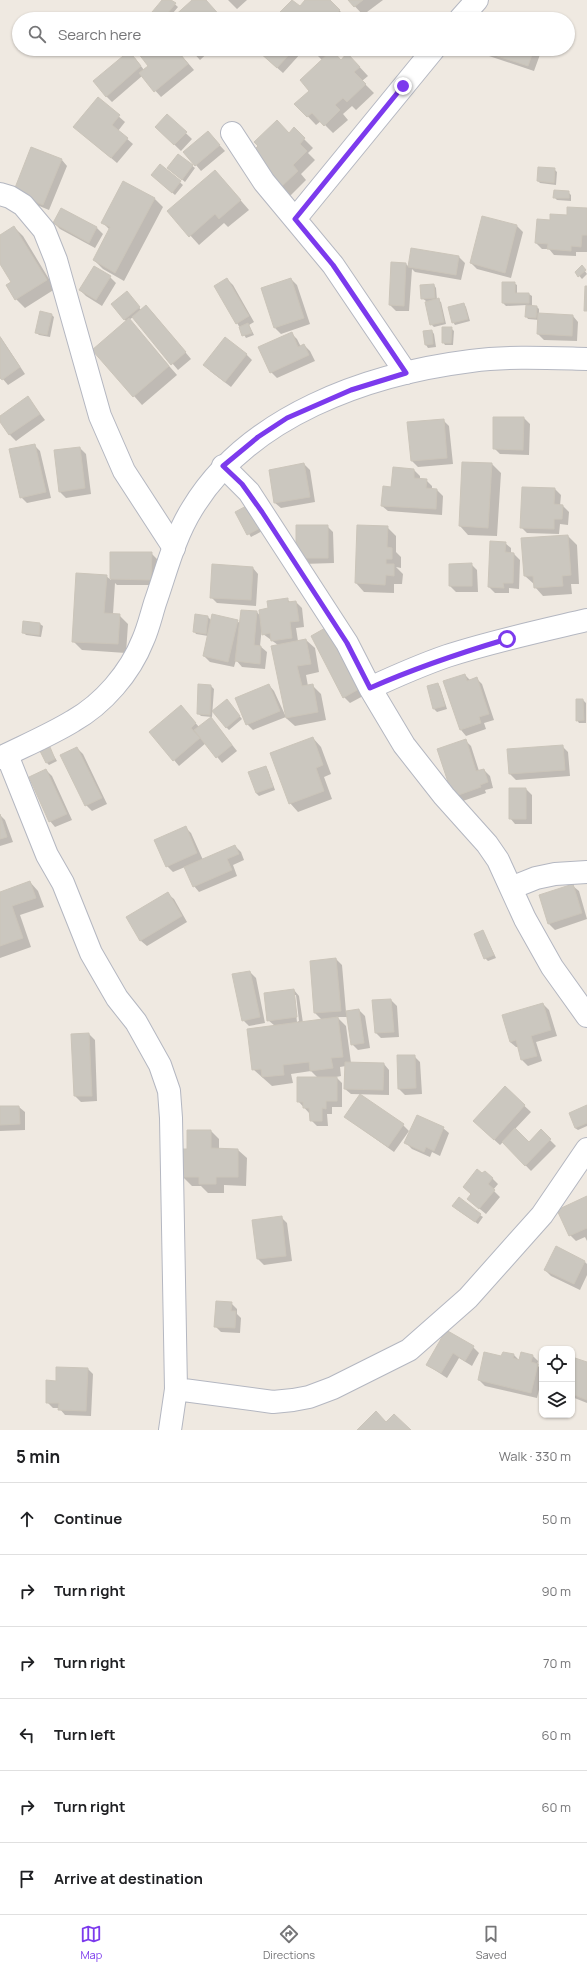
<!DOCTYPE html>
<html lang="en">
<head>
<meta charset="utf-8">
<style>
	body { margin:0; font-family:Manrope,sans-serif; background:#f6f6f6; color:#202124 }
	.controls { position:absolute; right:12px; bottom:12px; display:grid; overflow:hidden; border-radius:8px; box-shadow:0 1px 3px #0004 }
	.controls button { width:36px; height:36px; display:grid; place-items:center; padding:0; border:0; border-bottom:1px solid #e0e0e0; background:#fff; color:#202124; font:20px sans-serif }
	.stop { position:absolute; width:12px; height:12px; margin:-9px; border:3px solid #7c3aed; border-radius:50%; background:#fff }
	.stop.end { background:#7c3aed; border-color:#fff; box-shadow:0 1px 4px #0008 }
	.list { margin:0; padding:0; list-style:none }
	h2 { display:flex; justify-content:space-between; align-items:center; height:52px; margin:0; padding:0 16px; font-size:17px }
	h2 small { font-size:13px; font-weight:400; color:#757577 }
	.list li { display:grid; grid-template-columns:26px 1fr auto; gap:12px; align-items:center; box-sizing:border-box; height:72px; padding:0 16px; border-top:1px solid #e0e0e0 }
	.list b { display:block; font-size:15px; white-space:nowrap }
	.list em { font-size:13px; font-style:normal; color:#757577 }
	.icon { flex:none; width:22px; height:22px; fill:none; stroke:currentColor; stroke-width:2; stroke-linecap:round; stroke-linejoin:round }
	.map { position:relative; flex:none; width:587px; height:1430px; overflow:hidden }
	.search { position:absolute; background:#fff; box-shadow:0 1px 3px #0004; left:12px; right:12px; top:12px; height:44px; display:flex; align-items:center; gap:10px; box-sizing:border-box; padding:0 14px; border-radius:22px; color:#757577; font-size:15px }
	.sheet { height:484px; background:#fff }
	nav { display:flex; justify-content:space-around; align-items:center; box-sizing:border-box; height:56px; border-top:1px solid #e0e0e0; background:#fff; font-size:11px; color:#757577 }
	nav a { display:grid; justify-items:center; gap:2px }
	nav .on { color:#7c3aed }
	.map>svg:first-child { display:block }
</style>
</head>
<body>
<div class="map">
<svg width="587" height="1430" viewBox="0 0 587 1430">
	<rect width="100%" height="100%" fill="#efe9e1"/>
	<path fill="#0003" fill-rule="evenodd" d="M163,0H170L178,7L168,19H150Z
		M228,0H247L237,9Z
		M307,0H329L348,19H281L300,7Z
		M349,0H383L363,15Z
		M136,49H176L194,70L161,97L142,76L112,102L106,96L135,58L144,70L150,66Z
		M190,49H212L200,60Z
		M263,49H297L301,53L283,73L266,58Z
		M311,49H333L331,51L341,61L356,63L368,76L362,81L374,93L356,110L352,106L343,114L348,120L333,133L321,121L316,125L296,104L311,91L322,60Z
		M483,49H542L534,71L489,56Z
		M98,98L125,122L118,131L133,144L117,163L74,127Z
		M167,115L192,139L181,151L156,127Z
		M294,129L313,148L308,153L315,160L301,174L306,180L290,196L250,155L289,134Z
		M213,138L225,151L201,171L196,165Z
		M32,148L62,160L67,166L49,210L20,198Z
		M178,155L195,168L185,182L168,168Z
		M160,165L183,185L175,195L155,178Z
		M554,169L557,172L556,185L540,183L538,181Z
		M223,180L249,210L228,227L224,223L199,245L168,211Z
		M568,192L571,195V201L557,200L554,197Z
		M154,198L163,207L124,281L103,269L94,260L110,230L103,223Z
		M62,209L97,228L103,234L95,248L60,229L54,223Z
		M587,209V252H576V256L554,255L549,249H542L536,243L551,221Z
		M483,217L517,226L523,232L511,278L477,269L471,263Z
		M14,227L23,236L55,289L25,308L16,299L7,285L12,282L0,262V236Z
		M412,249L459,257L465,263L461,280L415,272L412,269L409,311H396L390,305L406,264L409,267Z
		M582,267L587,274L582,279L576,272Z
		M110,277L116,283L102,306L86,296L80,290Z
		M227,279L233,285L254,322L249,325L254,335L246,338L237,323Z
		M291,279L297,285L310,324L281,334L275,328L262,289Z
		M514,283L517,285V294H529L532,296V306L537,307L539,309V314L573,316L578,322L577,341L544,340L538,334L539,320L528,319L526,316L527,305L506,306L503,303Z
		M434,285L436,288L437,300L441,302L446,324L434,327L431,324L426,301L422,298Z
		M129,295L141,310L146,306L152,312L191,359L178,370L133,317L129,320L177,375L142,405L134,396L126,321L124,319Z
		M464,304L466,307L470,321L455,325L453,322Z
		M51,314L54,317L50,337L39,335L36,332Z
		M451,328L454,331L453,345H445L443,342Z
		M432,331L434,334L436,347L428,348L426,345L424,332Z
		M291,333L297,339L301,347L304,345L310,351L315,361L277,378L271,372Z
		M0,336L25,374L8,385L2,378L0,379Z
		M246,354L252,360L231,387L210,371Z
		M28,398L45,420L16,441L10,435L0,418Z
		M524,418L530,424L529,455L500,454L494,448Z
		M443,420L449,426L453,464L418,467L412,461Z
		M34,445L40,451L51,498L27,503L21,497Z
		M80,448L86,454L91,494L66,498L60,492Z
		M304,464L310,470L315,502L281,508L275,503Z
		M492,464L501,473L497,536L468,535L460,526Z
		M394,468L414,470L420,476V480H426L432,486V490H437L443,496L442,515L388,511L382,506L392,488Z
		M555,489L561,495L560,506H563L569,512L568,525L560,524L559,534L527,533L521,527Z
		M236,513L264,530L251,537Z
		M327,526L333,532L334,563L303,564L297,558Z
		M387,527L396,536V552L401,557V568L396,567L403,574L402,584H394V593L364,592L356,583Z
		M568,536L577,545L579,584H571L572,594L543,596L535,587V585L525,576Z
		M505,543L511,548V553L514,554L520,560L519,589L509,588V593H495L489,587Z
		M111,553H151L157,559L156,585H117L115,583L113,614L119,615L128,624L126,653L82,650L73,641L106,576L111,580Z
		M471,564L477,570L478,592H456L450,586Z
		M253,568L258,574L256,606L217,603L211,597Z
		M287,599L291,603L296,602L302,608L304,627L296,628L298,641L306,640L315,648L319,672L306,675L308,686L312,685L321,694L326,720L295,726L286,718L278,645L263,634L262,627L260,646L267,652L265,669L242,667L236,660L234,667L210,662L204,656L208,636L196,634L194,631L208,617L212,621H237L241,624L257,612L261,617L269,609Z
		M40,624L43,626L41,637L26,635L23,632Z
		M312,636L365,695L350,703L344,697Z
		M465,675L471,681L477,679L482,684L494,720L484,723L486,729L466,736L461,730L444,682Z
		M438,684L440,687L447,709L437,712L434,709L428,687Z
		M269,685L274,691L286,717L253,730L247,724Z
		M199,686H211L214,689L212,717L201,716L198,713Z
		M583,700L586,703V723H579L577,720Z
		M229,703L242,719L229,730L226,727Z
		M186,712L199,727L211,718L237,751L222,763L206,743L179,766L174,760Z
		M313,738L321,747L331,774L324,777L332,799L298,812L290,803Z
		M465,740L471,746L479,771L484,770L490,776L493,788L485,790L486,793L460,802L454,796Z
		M562,746L568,752L570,776L516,780L510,774Z
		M49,748L57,761L49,765L47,763Z
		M77,748L83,754L107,804L92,811L86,805Z
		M265,767L268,770L275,790L259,796L256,793Z
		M46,770L52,776L72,820L55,827L50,821Z
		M526,789L532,795V824H515L510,818Z
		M0,815L5,820L13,842L0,846Z
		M185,827L191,833L203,860L235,846L241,852L244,860L233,865L237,876L199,892L194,886L185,867L173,872L167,866Z
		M30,882L38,891L44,907L20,915L31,947L0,958V893Z
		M573,886L579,891L587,919L555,930L549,924Z
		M168,894L174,899L187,922L147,946L141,941L128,918Z
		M483,931L496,958L488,961L485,958Z
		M336,959L342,965L346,1012L359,1010L365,1016L370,1048L358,1050L352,1044L347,1017H337L346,1026L351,1063L384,1064L389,1070V1095L351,1094L345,1089L346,1066L340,1067L341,1076L336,1077L342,1083V1107H332V1114H327L328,1126H317L311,1120L310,1114L298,1101L318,1078L311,1071L291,1074L293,1083L272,1086L253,1069L275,1026L268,1020L294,990L299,996L303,1023L322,1020L315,1013L311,962ZM294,995H296L299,1021L297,1022Z
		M250,972L256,978L265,1023L249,1026L243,1020Z
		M391,1000L397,1006L399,1037L381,1038L376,1033L373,1001Z
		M543,1004L549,1010L557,1036L536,1042L542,1061L528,1066L522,1060L519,1047H516L510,1042Z
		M89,1034L95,1040L97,1101L81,1102L75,1096Z
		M414,1056L420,1062L422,1094L405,1095L399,1089Z
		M505,1088L531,1112L515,1129L529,1144L541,1131L556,1146L531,1171L503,1142L500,1145L480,1127Z
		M587,1106V1126L578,1130L575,1128Z
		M0,1107H19L25,1112V1130L0,1131Z
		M345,1117L403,1125L409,1131L394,1152Z
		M443,1128L449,1133L440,1156L432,1152L430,1157L412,1149L406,1143Z
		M211,1131L219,1139V1150H238L247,1158L246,1186L224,1185V1193H208L201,1186H192L183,1177L188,1150Z
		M492,1178L498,1184L493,1190L500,1197L486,1214L475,1205L472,1195L464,1187Z
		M587,1197V1241L585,1237L576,1241L570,1235Z
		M456,1209L480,1215L483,1217L478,1224Z
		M281,1217L287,1223L292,1261L264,1265L258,1259Z
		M585,1262L587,1264V1275L580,1290L551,1276L545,1270Z
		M231,1303L237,1309V1314L241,1318L240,1333L221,1332L215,1326Z
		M447,1331L473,1347L479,1353L472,1366L459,1358L447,1378L427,1365Z
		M514,1355L520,1361L532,1355L538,1361L537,1365L542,1370V1377L537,1398L485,1386L479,1380L502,1357Z
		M572,1359L587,1364V1403L572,1397Z
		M87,1368L93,1374L91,1416L65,1415L59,1408H53L47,1402Z"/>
	<path fill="#cbc7bf" stroke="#cbc5ba" d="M162,0H171L176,3L163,19H149L147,18Z
		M192,0H206L223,19H171Z
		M292,0L300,6L305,0H330L340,10L331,19H280L276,16Z
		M348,0H363L354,7Z
		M494,15L507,19H492Z
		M135,49H176L188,64L154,92L139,73L148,66Z
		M188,49H200L193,55Z
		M261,49H294L277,68L259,52Z
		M482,49H534L528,66L482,51Z
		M332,50L341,60L347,53L360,67L354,72L366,84L347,102L343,98L335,105L340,110L324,126L312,113L307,117L294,104L309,91L300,80Z
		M129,51L141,66L106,97L93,81Z
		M98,97L120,115L112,125L128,138L111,158L73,127Z
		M167,114L187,132L174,145L155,127Z
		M277,120L289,133L294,127L305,138L300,144L307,151L293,165L298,171L280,188L249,155L258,146L254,142Z
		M208,131L220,145L195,166L183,152Z
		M31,147L62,159L43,205L13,193Z
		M178,154L193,165L182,180L167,168Z
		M160,164L181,181L172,193L151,175Z
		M538,167L555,168L554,183L537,181Z
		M215,170L241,200L219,219L215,214L189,237L167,211Z
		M123,181L155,198L115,273L93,260L110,227L101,223Z
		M554,190L569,191V198H553Z
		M567,207L587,208V235H582L581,247L571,246V251L547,249L548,244L535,243L537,219L550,220V214L567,215Z
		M61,208L97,227L89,243L53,223Z
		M482,216L517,225L505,273L470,263Z
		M14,226L47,280L15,300L6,285L11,282L0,264V235Z
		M411,248L459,256L456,275L408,267Z
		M391,262L406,263L404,306L389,305Z
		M582,265L586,270L578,277L575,272Z
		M94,266L111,276L96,300L79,290Z
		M227,278L249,316L236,324L214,286Z
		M291,278L304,318L274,328L261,288Z
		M502,282H515V293H529V303H502Z
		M434,284L435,298L421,299L420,285Z
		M585,286H587V311H584Z
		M127,291L140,307L124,320L111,304Z
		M439,298L444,322L430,325L425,302Z
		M464,303L468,319L452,323L448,307Z
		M146,305L186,352L171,365L132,317Z
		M526,305L537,306L536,318L525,317Z
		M40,311L52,314L47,335L35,333Z
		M538,313L573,315L572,336L537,334Z
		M129,318L169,366L133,397L92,350Z
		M248,323L252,333L242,336L239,327Z
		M442,327H452L451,343H442Z
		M432,330L433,344L425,345L423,331Z
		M292,332L298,347L304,344L309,355L270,373L258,347Z
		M0,337L20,367L2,380L0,377Z
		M225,337L247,354L225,382L203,365Z
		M28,396L40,414L9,435L0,422V416Z
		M493,417H524L523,450L493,449Z
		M444,419L447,458L411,461L407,422Z
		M35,444L46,492L20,498L9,449Z
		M80,447L85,488L59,492L54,450Z
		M462,462L492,463L488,528L459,526Z
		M304,463L310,497L274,503L269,470Z
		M393,467L414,469V478L427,479L426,488L437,489L436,509L381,506L383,486L391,487Z
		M522,487L555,488L554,504L563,505L562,519H554V529L520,528Z
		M250,504L262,527L247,535L235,512Z
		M296,525H328V558H296Z
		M357,525L388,526L387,547L392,548V559H386V564H394V576L386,575L385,585L355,583Z
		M568,535L571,575L562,576L563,586L534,588L533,576H524L521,538Z
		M490,541L506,542L505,552L514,553L513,583H503L504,588L488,587Z
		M110,552H152L151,580L110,579Z
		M472,563V586H449V564Z
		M212,564L253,567L251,600L210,598Z
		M76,573L107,575L104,613L120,614L118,644L72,642Z
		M288,598V602L296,601L299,621L290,622L292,638L271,641L270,633L262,635L259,610L268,608L267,601Z
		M241,610L257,611L254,645L261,646L260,664L235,661Z
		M195,614L208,616L206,634L193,632Z
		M212,614L238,620L228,662L203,656Z
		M23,621L40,623L39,635L22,633Z
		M327,627L359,689L343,698L311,636Z
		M306,639L311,664L297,666L302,686L313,684L318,712L286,718L271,646Z
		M465,674L467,681L477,677L489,714L479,717L481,723L460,730L443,681Z
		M438,683L445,706L433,709L427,686Z
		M198,684L211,685L210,715L197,714Z
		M269,684L280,711L246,725L235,698Z
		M227,699L240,716L226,728L212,711Z
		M576,699H583L584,720L576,721Z
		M181,705L196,723L191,728L200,738L173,761L149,732Z
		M211,717L232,745L216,758L194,730Z
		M313,737L323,765L316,768L324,791L289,804L270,753Z
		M466,739L476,771L484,769L488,782L480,785L481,787L453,797L437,749Z
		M563,745L565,770L509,774L507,749Z
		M50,747L55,759L46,763L40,751Z
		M77,747L102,798L85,806L60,755Z
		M266,766L273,787L256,793L248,772Z
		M46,769L67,814L49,822L29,777Z
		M509,788H526V819H509Z
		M0,814L7,837L0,839Z
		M186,826L197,853L166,867L154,840Z
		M235,845L239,854L227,859L232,870L193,887L184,867Z
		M30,881L36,898L12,906L23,938L0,946V892Z
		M573,884L582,913L548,924L539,895Z
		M168,892L182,916L140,941L126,917Z
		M483,930L494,955L484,959L474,934Z
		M336,958L341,1011L314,1013L310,961Z
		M250,971L260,1017L242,1021L232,974Z
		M294,989L297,1017L267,1021L264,993Z
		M391,999L394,1032L375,1033L372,1000Z
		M543,1003L551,1030L531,1036L537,1056L521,1060L516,1040L510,1042L502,1015Z
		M359,1009L364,1043L351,1045L346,1011Z
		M338,1017L343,1057L331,1058L333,1068L310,1071L309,1062L283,1065L284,1075L262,1077L261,1069L252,1070L247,1029Z
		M89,1033L92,1096H74L71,1034Z
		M397,1055H415L416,1088L398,1089Z
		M345,1062L384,1063L383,1090L344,1089Z
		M297,1077H337V1101H326V1109L322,1108V1121H310L309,1108H303V1102H297Z
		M505,1086L525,1105L494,1140L473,1121Z
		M360,1094L404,1124L388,1147L344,1117Z
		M587,1105V1123L575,1128L569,1113Z
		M0,1106H19L20,1124L0,1125Z
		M417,1115L444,1127L434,1151L426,1147L424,1152L404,1143Z
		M515,1128L529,1142L541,1129L551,1139L525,1166L502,1142Z
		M187,1130H211V1148L238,1149V1177H216V1184H199V1177H182V1149H187Z
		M477,1169L482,1173L485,1171L493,1178L488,1184L495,1190L479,1209L467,1199L471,1194L463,1187Z
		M587,1196V1228L569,1236L557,1210Z
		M459,1197L481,1214L475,1222L452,1206Z
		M282,1216L286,1256L257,1259L252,1220Z
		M556,1246L585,1261L574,1284L544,1270Z
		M216,1301L232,1302L231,1311H236L235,1328L214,1327Z
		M446,1330L474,1346L465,1361L453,1353L441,1373L426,1365Z
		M484,1352L501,1356L503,1352L514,1354L513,1358L519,1360L521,1352L533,1355L531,1362L538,1364L531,1393L478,1380Z
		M572,1357L587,1362V1400L572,1394Z
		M56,1367L88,1368L86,1411L58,1410L59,1403H46V1380L56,1381Z
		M376,1411L386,1422L394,1414L411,1430H357Z"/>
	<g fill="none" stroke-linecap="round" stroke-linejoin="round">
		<g stroke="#b4b7c1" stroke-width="24">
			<path id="street" d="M460,19L477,0
				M232,133L264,182L333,265L406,373
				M0,194L10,197L23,205L44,230L56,260L100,416L124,471L174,548
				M295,219L434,49
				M223,466L249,492L347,643L370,688L404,745L444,796L487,844L498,860L525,919L552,967L587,1016
				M370,688C396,676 421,665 447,656C493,641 540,631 587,620
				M7,755L47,855L63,883L91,953L117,998L136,1022L160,1065L169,1091L171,1118L176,1389L170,1430
				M511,888L536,878L555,874L587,872
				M176,1389L273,1402L293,1400L309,1397L333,1388L409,1350L468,1298L542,1215L587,1149"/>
		</g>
		<g stroke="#b4b7c1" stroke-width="24">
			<path id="secondary" d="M0,758C24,746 50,735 73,721C103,704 130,673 143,640C148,629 151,616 155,603C166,572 174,538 192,509C248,416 367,374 471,361C509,356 548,358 587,359"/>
		</g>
		<use href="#street" stroke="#fff" stroke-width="22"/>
		<use href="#secondary" stroke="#fff" stroke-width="22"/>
	</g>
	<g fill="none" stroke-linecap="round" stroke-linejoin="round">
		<path stroke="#7c3aed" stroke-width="5" d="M403,86L295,219L333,265L406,373L351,390L287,418L258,437L223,466L242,484L262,512L347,643L370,688C415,668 460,653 507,639"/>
	</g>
</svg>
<div class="controls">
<button><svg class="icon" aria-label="locate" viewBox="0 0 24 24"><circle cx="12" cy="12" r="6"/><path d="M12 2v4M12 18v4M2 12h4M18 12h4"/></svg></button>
<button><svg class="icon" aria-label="layers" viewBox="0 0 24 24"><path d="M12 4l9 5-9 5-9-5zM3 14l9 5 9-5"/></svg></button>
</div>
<div class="stop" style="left:507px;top:639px"></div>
<div class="stop end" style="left:403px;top:86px"></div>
<div class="search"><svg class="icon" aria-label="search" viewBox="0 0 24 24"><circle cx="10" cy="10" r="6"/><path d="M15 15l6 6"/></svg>Search here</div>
</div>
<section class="sheet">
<h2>5 min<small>Walk · 330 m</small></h2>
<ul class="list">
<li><svg class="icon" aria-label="ahead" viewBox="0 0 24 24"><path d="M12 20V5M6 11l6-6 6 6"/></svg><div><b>Continue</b></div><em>50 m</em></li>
<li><svg class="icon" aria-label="right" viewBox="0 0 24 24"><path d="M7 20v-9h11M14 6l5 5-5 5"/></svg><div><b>Turn right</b></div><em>90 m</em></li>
<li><svg class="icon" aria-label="right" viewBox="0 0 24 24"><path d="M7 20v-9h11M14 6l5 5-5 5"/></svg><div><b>Turn right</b></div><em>70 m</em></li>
<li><svg class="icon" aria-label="left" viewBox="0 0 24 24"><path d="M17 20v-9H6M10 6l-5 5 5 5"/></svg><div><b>Turn left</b></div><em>60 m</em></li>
<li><svg class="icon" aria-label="right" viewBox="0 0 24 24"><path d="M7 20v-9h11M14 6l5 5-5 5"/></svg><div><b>Turn right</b></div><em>60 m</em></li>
<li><svg class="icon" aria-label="arrive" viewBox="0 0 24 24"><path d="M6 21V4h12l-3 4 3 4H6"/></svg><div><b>Arrive at destination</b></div></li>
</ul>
</section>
<nav>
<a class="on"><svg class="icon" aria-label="map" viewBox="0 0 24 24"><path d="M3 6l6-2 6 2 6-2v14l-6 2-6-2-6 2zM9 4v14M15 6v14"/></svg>Map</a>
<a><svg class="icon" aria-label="directions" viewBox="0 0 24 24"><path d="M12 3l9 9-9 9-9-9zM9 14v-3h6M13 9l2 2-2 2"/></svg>Directions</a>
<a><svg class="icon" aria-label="saved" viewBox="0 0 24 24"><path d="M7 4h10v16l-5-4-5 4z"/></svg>Saved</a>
</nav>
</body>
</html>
